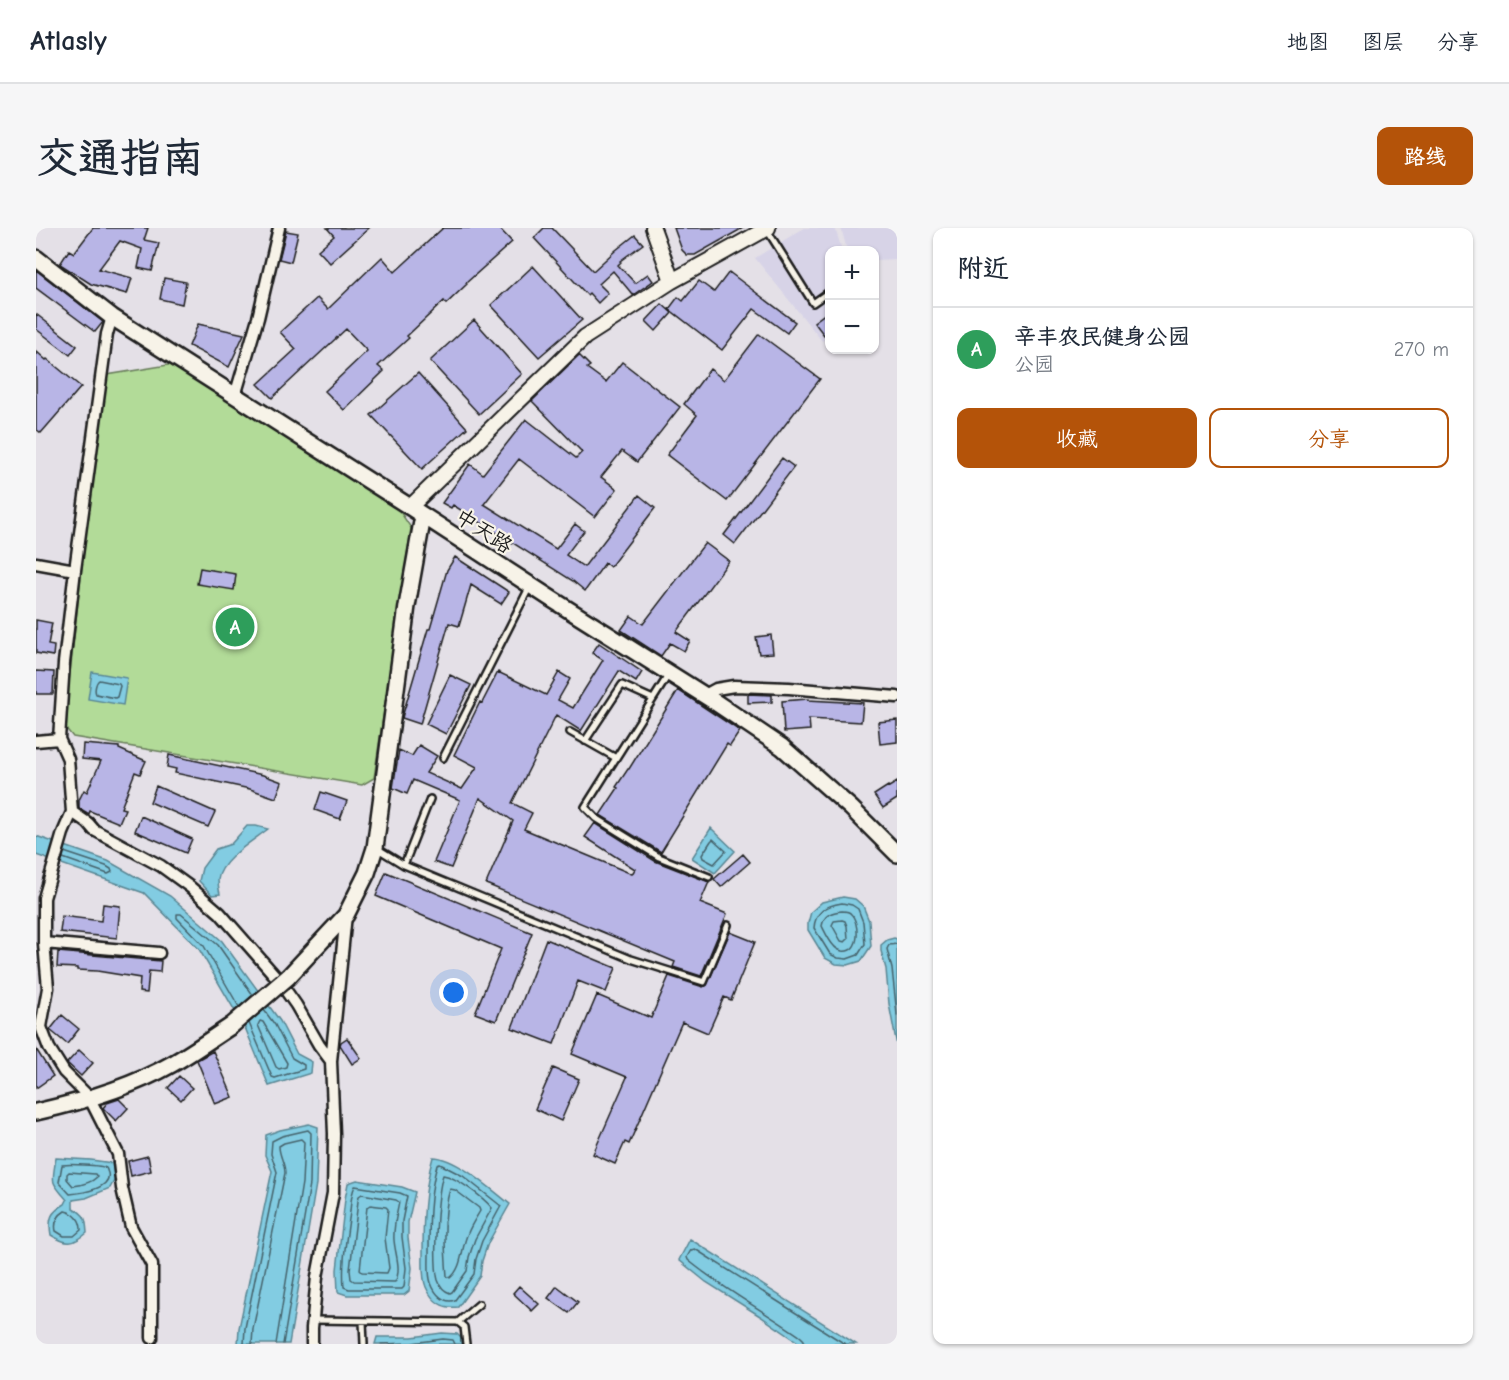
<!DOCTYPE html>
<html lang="zh">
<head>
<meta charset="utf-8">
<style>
	body { margin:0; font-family:"Comic Neue","LXGW WenKai TC",sans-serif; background:#f6f6f7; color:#1f2937 }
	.controls { position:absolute; right:18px; top:18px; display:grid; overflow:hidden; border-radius:12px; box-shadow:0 2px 4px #0004 }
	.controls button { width:54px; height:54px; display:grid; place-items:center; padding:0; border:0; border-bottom:2px solid #e0e1e3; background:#fff; color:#1f2937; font:30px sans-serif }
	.you { position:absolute; left:418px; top:765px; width:21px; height:21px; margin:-15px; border:4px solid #fff; border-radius:50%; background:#1a73e8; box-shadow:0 0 0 9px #1a73e833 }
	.badge { display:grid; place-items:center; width:39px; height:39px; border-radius:50%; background:#b45309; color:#fff; font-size:20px; font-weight:700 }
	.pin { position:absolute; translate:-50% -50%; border:3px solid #fff; box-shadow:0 2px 6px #0006 }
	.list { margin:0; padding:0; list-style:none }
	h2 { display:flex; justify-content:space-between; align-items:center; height:78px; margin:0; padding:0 24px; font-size:26px }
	h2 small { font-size:20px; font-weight:400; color:#747a83 }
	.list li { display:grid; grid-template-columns:39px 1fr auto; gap:18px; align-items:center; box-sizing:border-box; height:84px; padding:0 24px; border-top:2px solid #e0e1e3 }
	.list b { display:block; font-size:22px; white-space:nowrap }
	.list p { margin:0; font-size:20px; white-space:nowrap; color:#747a83 }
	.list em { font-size:20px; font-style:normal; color:#747a83 }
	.actions { display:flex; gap:12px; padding:18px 24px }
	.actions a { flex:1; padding:14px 0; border:2px solid #b45309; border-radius:12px; text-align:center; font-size:21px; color:#b45309 }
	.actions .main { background:#b45309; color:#fff }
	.map { position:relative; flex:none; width:861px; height:1116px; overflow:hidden; border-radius:12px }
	header { display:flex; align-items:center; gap:36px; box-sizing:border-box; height:84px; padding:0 30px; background:#fff; border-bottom:2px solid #e0e1e3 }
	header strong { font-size:28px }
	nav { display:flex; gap:33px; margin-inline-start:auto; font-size:21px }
	.intro { display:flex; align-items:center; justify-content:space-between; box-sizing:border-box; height:144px; padding:0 36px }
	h1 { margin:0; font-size:42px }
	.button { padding:15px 27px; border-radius:12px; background:#b45309; color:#fff; font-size:21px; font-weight:700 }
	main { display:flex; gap:36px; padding:0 36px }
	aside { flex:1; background:#fff; border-radius:12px; box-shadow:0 2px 4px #0004 }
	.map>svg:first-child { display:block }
</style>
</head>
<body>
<header>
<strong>Atlasly</strong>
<nav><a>地图</a><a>图层</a><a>分享</a></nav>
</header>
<div class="intro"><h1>交通指南</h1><a class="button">路线</a></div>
<main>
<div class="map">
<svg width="861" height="1116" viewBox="0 0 861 1116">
	<rect width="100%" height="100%" fill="#e4e0e7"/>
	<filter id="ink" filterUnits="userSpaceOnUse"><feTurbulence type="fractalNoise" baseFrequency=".0167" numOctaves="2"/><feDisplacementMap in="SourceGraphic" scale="12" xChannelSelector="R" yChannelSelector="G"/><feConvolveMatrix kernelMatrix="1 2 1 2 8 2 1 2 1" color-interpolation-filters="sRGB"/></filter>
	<g filter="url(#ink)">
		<path fill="#d7d3e7" d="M768,0H799L806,22H794L793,108L786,113L719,30Z
			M805,0H861V31L839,32L838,22H811Z"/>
		<path fill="#b2db98" stroke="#677c5a" stroke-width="1.5" d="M138,136L363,282L375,300L338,550L326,557L37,509L28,498L53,277L71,147Z"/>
		<path fill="#82cce2" stroke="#598693" stroke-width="1.5" d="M56,444L91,450L87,477L52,471Z
			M211,598H220L232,601C218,612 184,632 182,652C182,656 183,662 184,666L176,667L163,653L166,640L180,621L195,616Z
			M675,600L699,623L679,645L656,630Z
			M0,608L72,633L134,668L186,713L244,793L261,826L276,834L275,845L233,858L210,802L163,721L108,665L0,627Z
			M807,669L819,671L827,678L833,693L835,718L825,733L812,737L800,736L789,730L772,702V695L775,684L786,674Z
			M858,710L861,711V818L853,776L850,741L845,723V717L851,712Z
			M273,896L282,899L280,956L253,1116H202L203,1100L236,943L229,927L230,907L244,902Z
			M397,929C421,930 455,961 474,976L452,1015L446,1033L444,1048L422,1079C407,1081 396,1073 390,1059C386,1050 387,1036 387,1026C387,994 388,961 397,929Z
			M20,930L55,932L76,935L79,951L74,960L50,970L37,972V980C50,987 50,991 51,1005C37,1017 31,1017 15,1007C12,990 15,984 29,976L31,972C14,952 16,956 20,930Z
			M321,952L366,959L379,964L372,994V1010L376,1040L373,1063L368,1067H311L302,1064L301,1042L309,971L312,955Z
			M654,1011L820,1116H765L724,1088L670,1054L643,1032Z
			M406,1105L421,1106L425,1110V1116H339L341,1109H376Z"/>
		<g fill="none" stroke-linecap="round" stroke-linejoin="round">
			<path stroke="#45626b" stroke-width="1.5" d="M63,452L83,456L84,458L81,469L79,470L60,466C58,462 60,454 63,452Z
				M677,611L690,623L678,636L667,630L666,627L675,613Z
				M27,630L72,646L76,644L75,641L70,638L28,624
				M806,675L816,677L822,681L827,694L829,716L822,727L811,731L802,730L794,726L778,700C779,683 791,677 806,675Z
				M806,683C809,683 813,683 815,686C823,693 826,726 806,723C803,722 800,721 798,718C793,713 789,704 786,698C788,686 796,684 806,683Z
				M806,692L809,693L811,698L812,711L809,714L805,713L796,697L798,693Z
				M861,716L853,717L851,721L856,741L861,787
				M203,779L168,718L141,690V686H145L182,717L217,767
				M224,793L227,794L251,835L250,839L243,841L240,839L222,797Z
				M213,795L236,849L239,850L268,841V837L256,830L239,797L228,782
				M404,936L427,948L465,978L446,1013L440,1031L438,1046L419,1072C408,1076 399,1066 395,1055C392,1047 393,1036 393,1027C393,997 393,966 401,937Z
				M26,937C32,936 66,937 70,940C71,941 71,943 72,945C76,961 45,965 34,966L23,954Z
				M33,944L59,946L61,949C55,955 46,957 37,958L31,951V946Z
				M407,947C420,949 447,969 456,980L439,1011L433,1029L431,1043L416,1064L414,1065C408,1063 404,1058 402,1052C397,1033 401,965 407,947Z
				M319,958L364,965L371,968L366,993V1009L370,1040L368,1059L366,1061H313L308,1059C306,1036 310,1013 313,991C315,980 314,968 319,958Z
				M414,961L419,962L443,980L444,983C440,990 435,997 432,1005C425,1019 427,1040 414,1050L411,1048C409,1025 407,983 414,961Z
				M326,966L360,972L363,974C361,986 357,999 358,1012C359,1026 366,1041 359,1054L318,1053L315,1051L314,1042L322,973L323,968Z
				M334,977L350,979L352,981L349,1010L353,1040L351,1045L326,1044L324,1042L331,979Z
				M29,983C39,985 45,992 45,1002L38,1008H28L20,1003C18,994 21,988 29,983Z
				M208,1116L209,1100L241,944L235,926L236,913L246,908L272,902L275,905L274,956L247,1116
				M216,1116L217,1101L249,945C249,935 243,928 243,918L248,915L265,911L268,914L266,955L240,1116
				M345,1116L376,1115L407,1111L417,1112L419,1116
				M768,1116V1112L765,1109C728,1083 687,1061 652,1032L651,1029L655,1022L659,1021L809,1116"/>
		</g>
		<path fill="#b8b5e6" stroke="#1c1c1c" stroke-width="1.5" d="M57,0H112L108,12L123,15L116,43L102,40L106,21L84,13L63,41L96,50L91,66L55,56L24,36L33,22L38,25Z
			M291,0H333L294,35L282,22L298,8Z
			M407,0H463L476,14L430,55L431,56L410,76L408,73L371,108L373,110L342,138L348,143L308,182L289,163L331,123L310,101L236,170L222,156L260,121L244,104L281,70L292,81L346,29L359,44Z
			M508,0H516L557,43L580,22L599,7L607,16L584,33L585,34L582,37L599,55L612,46L617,53L597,67L577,43L563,56L572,65L562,75L553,65L551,67L498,10Z
			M638,0H707L659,27H651L646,22Z
			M250,3L262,5L255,34L243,31Z
			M497,38L546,92L503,129L455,77Z
			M0,42L67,94L59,104L0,60Z
			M693,44L759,94L751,105L718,81L686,122L633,81L642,69L647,73L663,53L678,64Z
			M128,50L150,54L146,76L124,71Z
			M626,76L636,85L620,103L610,93Z
			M794,82V103L788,107L778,94Z
			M0,86L41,118L34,127L0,101Z
			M438,92L486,146L443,186L394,133Z
			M162,96L208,106L193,139L153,118Z
			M723,106L784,151L691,273L631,227L661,187L648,176L674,141L688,152Z
			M0,123L10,132L11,131L45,159L5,205L0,201Z
			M543,127L554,138L551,140L570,154L586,134L644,179L601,234L586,223L565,249L581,261L559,289L483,231L448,276L520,321L539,296L548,303L530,327L548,339L603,267L619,280L574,339L569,335L549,363L537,353L417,277L415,280L406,275L434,236L447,246L490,191L540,230L546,224L496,173Z
			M382,145L431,200L386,241L335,187Z
			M746,230L758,239L699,316L688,307Z
			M669,315L693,333L640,404L654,413L648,423L634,415L625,428L585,402L595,388L607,396Z
			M419,329L473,364L465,376L435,357L423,398L413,395L384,496L366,490L367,486L392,401H394L411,342Z
			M164,340L200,346L198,362L161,356Z
			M0,392L16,395L12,417L18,418L17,428L0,425Z
			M735,407L737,425L723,426L720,409Z
			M563,415L606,444L600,454L583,443L545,503L520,487L476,575L496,585L488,601L596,646L599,641L549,609L559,595L619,633L673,654L664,675L691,686L665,748L637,739L639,734L450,656L477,593L444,570L415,640L398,634L424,572L377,552L371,566L357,560L363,522L376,528L383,517L401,528L390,545L426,561L441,539L418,527L444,474L446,475L462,444L510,467L523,444L534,451L522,472L537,480L567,432L556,425Z
			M0,443L18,444L17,466H0Z
			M414,447L435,457L410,506L390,496Z
			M642,462L704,503L694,518L691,516L625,624L564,587L582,560L580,559L592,541H593Z
			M712,466L736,467V474L712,475Z
			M772,471V472L827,475L825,494L773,491L774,502L748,504L746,473Z
			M861,492V514L844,516L842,494Z
			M47,516L83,519V521L110,533L104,546L99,544L85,580L89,581L83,595L54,583L53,586L43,580V572L48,562L51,564L65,533L46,531Z
			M133,527L227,547L246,554L240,570L214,561L139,545L140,541L131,539Z
			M861,554V571L847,580L838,567L852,558L853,559Z
			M120,558L179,584L172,599L114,574Z
			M285,564L311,573L304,591L279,582Z
			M105,588L156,611L150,625L99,603Z
			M707,626L714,634L685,659L678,651Z
			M350,644L496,705L460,793L439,785L465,721L340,668Z
			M67,676L84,678L81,710L24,704L26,688L65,693Z
			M694,704L719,714L695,772L688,769L672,805L646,794L593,916L589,914L579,936L557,926L591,849L536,826L561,767L615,790L633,748L667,759L671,757Z
			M510,711L580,740L570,764L542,753L518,816L476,800Z
			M22,724L125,733L124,744L113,743L111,765L103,764L104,750L61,743L41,742V740L21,739Z
			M26,787L43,801L31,816L14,802Z
			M311,810L325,830L316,836L304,817L305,814Z
			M0,821L17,848L0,860Z
			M43,822L57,835L45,848L31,835Z
			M177,823L197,869L179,876L161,832Z
			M517,840L543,851L525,893L499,881Z
			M143,848L156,860L145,872L132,860Z
			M83,871L92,880L80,893L67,880L71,875Z
			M112,928L115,943L95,948L92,933Z
			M483,1058L503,1076L496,1083L477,1065Z
			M521,1058L542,1074L533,1085L512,1070Z"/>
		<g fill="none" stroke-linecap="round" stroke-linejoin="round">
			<g stroke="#1c1c1c" stroke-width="10">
				<path id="service" d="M731,2L777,75L794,63
					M633,446L549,579L560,590L623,629L673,649
					M534,504L580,530
					M549,513L586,457L617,471
					M407,530L493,360
					M342,621L368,637L595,731L668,754L692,697
					M368,637L394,571
					M277,1092L422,1094L443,1076
					M327,1093L328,1116
					M422,1094L428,1099L430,1116"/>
			</g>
			<g stroke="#1c1c1c" stroke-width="15">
				<path id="minor" d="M76,89L71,106L39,342L28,435L23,511L32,531L36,584L27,605L8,670V715L12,760L5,799L13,820L28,844L53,869L82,926L86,960L95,999L116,1037V1110
					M199,168L222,90L243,0
					M0,335L39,342
					M669,467L680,461L698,458L753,460L861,469
					M0,513L23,511
					M36,584L52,595L58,602L125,638L154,659L184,685L241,750L260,777L283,817L295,833
					M8,715L123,725
					M276,1116V1100L281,1049L297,965L298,906L295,833L310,687"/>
			</g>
			<g stroke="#1c1c1c" stroke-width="18">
				<path id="tertiary" d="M617,0L636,53
					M374,279L549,109L636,53L732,0"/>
			</g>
			<g stroke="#1c1c1c" stroke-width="20">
				<path id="secondary" d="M0,30L76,89L374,279L514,370L679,474L746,519L815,580L861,626
					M252,749L310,687L331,645L339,620L371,378L387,288
					M0,884C45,874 96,859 136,836C156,825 175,811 195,798"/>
			</g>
			<use href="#service" stroke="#f7f3e8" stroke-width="5"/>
			<use href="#minor" stroke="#f7f3e8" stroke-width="10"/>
			<use href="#tertiary" stroke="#f7f3e8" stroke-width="14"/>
			<use href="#secondary" stroke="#f7f3e8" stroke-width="15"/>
			<g stroke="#1c1c1c" stroke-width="20" stroke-linecap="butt">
				<path id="secondary-bridge" d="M195,798L252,749"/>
			</g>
			<use href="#secondary-bridge" stroke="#f7f3e8" stroke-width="15"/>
		</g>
	</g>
	<g text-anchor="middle" stroke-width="4.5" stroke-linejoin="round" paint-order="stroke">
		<g font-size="21" fill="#1c1c1c" stroke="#f7f3e8">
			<text transform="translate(448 303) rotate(33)" y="7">中天路</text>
		</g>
	</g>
</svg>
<div class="controls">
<button>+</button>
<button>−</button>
</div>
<div class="you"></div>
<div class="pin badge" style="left:199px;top:399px;background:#2e9e5b">A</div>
</div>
<aside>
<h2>附近<small></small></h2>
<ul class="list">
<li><span class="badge" style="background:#2e9e5b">A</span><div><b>辛丰农民健身公园</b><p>公园</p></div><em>270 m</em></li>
</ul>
<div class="actions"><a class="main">收藏</a><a>分享</a></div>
</aside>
</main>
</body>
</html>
